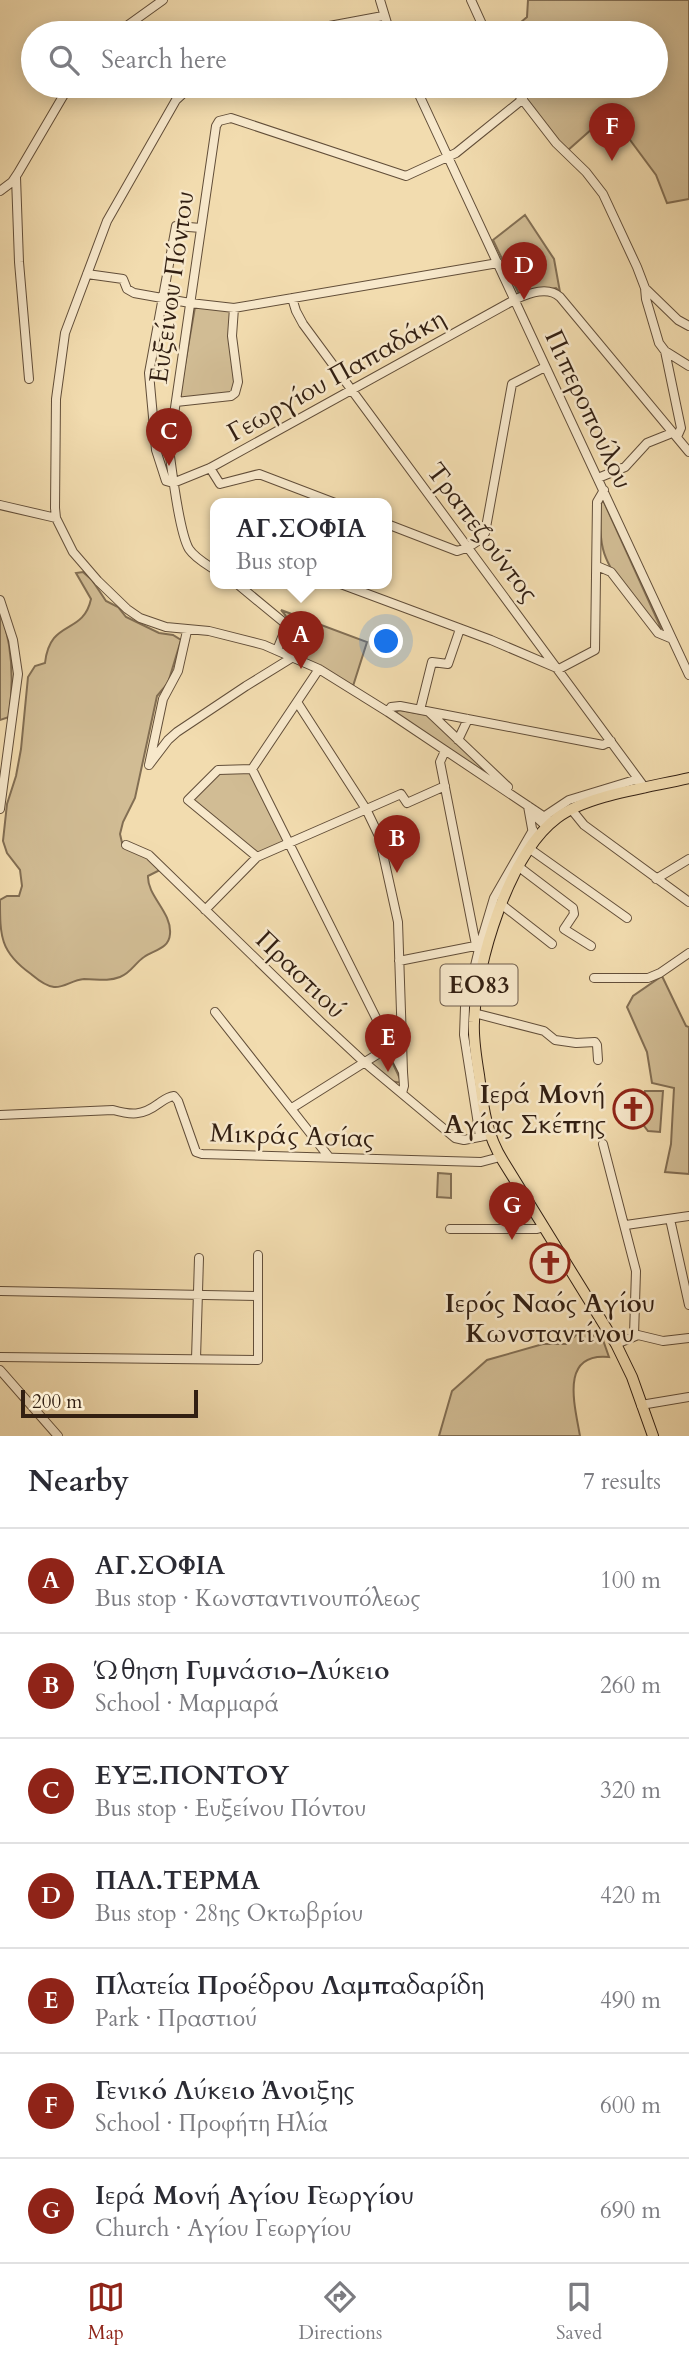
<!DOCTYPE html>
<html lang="en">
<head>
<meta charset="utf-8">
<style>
	body { margin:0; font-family:Cardo,serif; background:#f2f2f3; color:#2b2b33 }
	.scale { position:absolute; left:21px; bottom:18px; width:177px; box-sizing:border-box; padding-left:7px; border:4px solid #321f12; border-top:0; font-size:19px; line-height:24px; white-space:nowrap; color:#321f12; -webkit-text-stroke:5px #f7e8cb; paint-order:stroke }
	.you { position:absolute; left:387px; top:642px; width:24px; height:24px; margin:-18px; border:5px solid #fff; border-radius:50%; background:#1a73e8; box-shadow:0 0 0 10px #1a73e833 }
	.badge { display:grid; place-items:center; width:46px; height:46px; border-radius:50%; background:#8f2418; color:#fff; font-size:23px; font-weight:700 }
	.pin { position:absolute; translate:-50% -58px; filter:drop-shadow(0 2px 4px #0008) }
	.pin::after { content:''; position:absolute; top:37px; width:24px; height:21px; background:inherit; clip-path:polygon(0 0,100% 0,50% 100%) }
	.popup { position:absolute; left:210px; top:498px; width:182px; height:91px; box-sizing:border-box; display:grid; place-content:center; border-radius:14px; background:#fff; filter:drop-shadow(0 2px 5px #0005); font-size:23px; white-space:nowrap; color:#7c7c81 }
	.popup b { font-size:26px; color:#2b2b33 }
	.popup::after { content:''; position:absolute; left:50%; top:100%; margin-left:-14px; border:14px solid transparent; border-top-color:#fff }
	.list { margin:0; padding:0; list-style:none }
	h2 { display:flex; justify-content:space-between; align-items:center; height:91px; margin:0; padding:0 28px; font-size:30px }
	h2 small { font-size:23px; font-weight:400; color:#7c7c81 }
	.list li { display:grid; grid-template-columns:46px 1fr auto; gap:21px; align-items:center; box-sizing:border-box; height:105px; padding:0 28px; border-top:2px solid #e1e1e2 }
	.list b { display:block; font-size:26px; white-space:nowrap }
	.list p { margin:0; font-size:23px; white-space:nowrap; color:#7c7c81 }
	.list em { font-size:23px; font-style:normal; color:#7c7c81 }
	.icon { flex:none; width:38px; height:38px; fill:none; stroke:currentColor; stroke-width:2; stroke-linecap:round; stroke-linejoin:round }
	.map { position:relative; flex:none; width:689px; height:1436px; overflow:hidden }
	.search { position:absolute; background:#fff; box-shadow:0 4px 18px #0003; left:21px; right:21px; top:21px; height:77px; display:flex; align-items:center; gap:18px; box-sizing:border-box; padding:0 24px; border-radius:38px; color:#7c7c81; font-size:26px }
	.sheet { height:826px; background:#fff }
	nav { display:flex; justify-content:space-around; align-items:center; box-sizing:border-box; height:98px; border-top:2px solid #e1e1e2; background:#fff; font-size:19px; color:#7c7c81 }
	nav a { display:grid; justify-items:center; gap:4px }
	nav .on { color:#8f2418 }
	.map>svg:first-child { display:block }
</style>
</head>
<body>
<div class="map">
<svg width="689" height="1436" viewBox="0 0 689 1436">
	<rect width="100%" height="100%" fill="#f2dcaf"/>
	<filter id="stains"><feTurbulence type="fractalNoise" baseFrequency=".00286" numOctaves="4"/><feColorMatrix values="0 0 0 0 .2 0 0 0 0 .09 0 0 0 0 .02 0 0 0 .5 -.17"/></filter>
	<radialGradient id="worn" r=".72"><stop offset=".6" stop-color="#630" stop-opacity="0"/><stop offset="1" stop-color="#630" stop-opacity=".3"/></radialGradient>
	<path fill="#d1bc94" stroke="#826e53" stroke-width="2" d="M528,0H689V199L667,203L656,175L610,113L567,151L516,86H656V33H508L527,17Z
		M525,215L554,259L560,292L556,288L519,294L493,240Z
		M195,307L232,310L236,384L231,393L179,399Z
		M603,500L661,628C642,619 608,570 603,549C599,535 601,519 600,505Z
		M83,572L92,580L106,601L118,607L126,617L159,633L173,635L181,640L168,683L157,696L135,798L123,822L120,834L123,847L146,856L160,870L148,876C147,896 172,912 170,934C169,949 154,950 144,957C135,963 131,973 120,977C107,982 97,979 84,979C72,980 64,988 54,987C45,986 37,979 31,974C0,952 0,936 0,900L7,896H19L22,886L20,870L7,853L3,841L7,804L16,776L21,749L28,677L35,666L45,663C50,618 83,636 91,599L76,573Z
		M0,610C13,645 14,680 9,717L0,720Z
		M281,610L367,642L353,686L282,648C290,631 295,625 281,610Z
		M400,710L428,715L498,782L397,714V711Z
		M219,772H251L286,841L258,855L192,800Z
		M662,976L686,1026L689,1027V1174L665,1172L671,1144L674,1088L652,1083L647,1052L627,1007L633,996Z
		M387,1051L402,1083L390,1081L367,1062Z
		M645,1091H663L660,1132L648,1131L641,1122Z
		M438,1173L451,1174V1198L437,1197Z
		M582,1330L603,1340L609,1357C559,1352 575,1406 580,1436H439L452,1391L487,1360L543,1344H566Z"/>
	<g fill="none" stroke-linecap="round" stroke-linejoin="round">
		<g stroke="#624e39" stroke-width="10">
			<path id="minor" d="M380,0L390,33
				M471,0L486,33
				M117,33L163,0
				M292,33L383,16
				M191,86L176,100L107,221L65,333L56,399L55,508L56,518L73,552L98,581L127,609L140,618L166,627L209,631L264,645L319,669L388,712L552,822
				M415,86L689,675
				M512,86L556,143L586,172L603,194L637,267L645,288L646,299L659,343L665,351L689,366
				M16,177L19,262L29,379
				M0,191L12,182L18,173L69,86
				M201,228L176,226L149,373L156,450L166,481L173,483L210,468L516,299C530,293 548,286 560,297L689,452
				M87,274L123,279L127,289L134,293L190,303L234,308L498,263
				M645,288L678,320L689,326
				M292,298L296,311L303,324L645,788
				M665,351L681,428L677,437
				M176,402L231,396L235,393L238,382L232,336L234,308
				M210,468L220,484L259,474L335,503
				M598,478L625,467L647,443L672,433
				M0,505L56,518
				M387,524L457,551C467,549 479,542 485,533L512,384L545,367
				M597,566L611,572L658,633L670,638
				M215,570C206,564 195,558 189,549C179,532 172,470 169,449L216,126L219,121L231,118L406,176L456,153L523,99
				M236,583L287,625L277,650
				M338,583L491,640L559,669L595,650L597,502L604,490
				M0,600L13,640L18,674L0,809
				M297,702L366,809L379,836L398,922L403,1072
				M420,710L432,662L448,664L460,629
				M388,712L391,707L400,706L603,745L611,741
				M429,712L508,787
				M458,740L468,719
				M445,751L440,762L476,945
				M149,765L168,740L177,732L246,686L293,657
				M149,765L163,699L178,671L187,631
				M252,769L403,1072L404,1086L402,1093
				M252,769L218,770L188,800L257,857
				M252,769L319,669
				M528,806L533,834
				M532,809L536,817L547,827
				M571,809L584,825L689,902
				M545,816L569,800L638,779
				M126,845L149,855L321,1022L364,1062L455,1138L464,1140L489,1135
				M530,849L627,918
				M519,867L573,908L574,914L564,929L591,946
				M656,879L689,859
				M501,904L552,944
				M205,910L257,857L401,794L407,803L445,786
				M399,961L480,945
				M594,978H648L660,973L689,953
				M215,1012L329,1157
				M474,1013L544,1031L555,1040L576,1043L595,1042L597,1045L598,1060
				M292,1108L400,1040
				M0,1115L113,1110C131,1115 142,1116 158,1104C164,1100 167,1097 174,1096L178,1101L196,1152L202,1154L481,1162L500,1157
				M480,1137L464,1035L465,1007L480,945L494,898L533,830
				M603,1144L636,1271L634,1335
				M670,1219L689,1305
				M626,1225L689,1216
				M450,1229H537L544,1227
				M0,1291L258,1296
				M616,1344L638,1335L663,1341L689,1338
				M0,1357L258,1360V1255
				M196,1359L199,1258
				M0,1370L58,1436
				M641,1405L689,1397"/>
		</g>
		<g stroke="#321f12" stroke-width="12">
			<path id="major" d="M653,1436L632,1377L616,1344L503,1161C486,1134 483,1106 479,1075C476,1057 473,1039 474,1022C476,963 509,854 557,818C587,795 651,787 689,778"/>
		</g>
		<use href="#minor" stroke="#f7e8cb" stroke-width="8"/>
		<use href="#major" stroke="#f2dcaf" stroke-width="10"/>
	</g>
	<defs>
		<g id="church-ring" transform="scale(2.0125)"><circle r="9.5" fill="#f7e8cb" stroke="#8f2418" stroke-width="1.5"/><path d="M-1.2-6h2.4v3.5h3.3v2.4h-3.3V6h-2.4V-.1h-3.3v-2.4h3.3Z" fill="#8f2418"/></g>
	</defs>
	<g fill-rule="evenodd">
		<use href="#church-ring" x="633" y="1109"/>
		<use href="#church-ring" x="550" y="1263"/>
	</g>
	<g text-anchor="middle" stroke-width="5" stroke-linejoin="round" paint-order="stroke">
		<rect fill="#f7e8cb" stroke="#6d5b4a" stroke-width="2" x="440.5" y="964.5" width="77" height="41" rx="5"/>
		<g font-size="24" font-weight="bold" fill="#321f12">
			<text x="479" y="993">ΕΟ83</text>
		</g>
		<g font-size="26" fill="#321f12" stroke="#f7e8cb">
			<text transform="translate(171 287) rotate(-82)" y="9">Ευξείνου Πόντου</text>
			<text transform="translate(336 375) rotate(-29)" y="9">Γεωργίου Παπαδάκη</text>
			<text transform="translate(589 409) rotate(65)" y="9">Πιπεροπούλου</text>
			<text transform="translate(483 532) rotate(53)" y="9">Τραπεζούντος</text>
			<text transform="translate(301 974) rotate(44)" y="9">Πραστιού</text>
			<text transform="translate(292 1135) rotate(2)" y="9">Μικράς Ασίας</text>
		</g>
		<g font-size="26" font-weight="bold" fill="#321f12" stroke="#f7e8cb" text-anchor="end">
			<text x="606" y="1103">Ιερά Μονή<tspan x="606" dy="30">Αγίας Σκέπης</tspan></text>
			<text x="550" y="1312" text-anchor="middle">Ιερός Ναός Αγίου<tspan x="550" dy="30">Κωνσταντίνου</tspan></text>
		</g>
	</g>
	<rect width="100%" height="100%" filter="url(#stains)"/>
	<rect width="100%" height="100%" fill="url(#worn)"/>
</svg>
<div class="scale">200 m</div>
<div class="you"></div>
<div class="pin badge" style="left:301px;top:669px">A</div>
<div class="popup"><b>ΑΓ.ΣΟΦΙΑ</b>Bus stop</div>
<div class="pin badge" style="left:397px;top:873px">B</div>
<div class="pin badge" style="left:169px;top:466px">C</div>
<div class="pin badge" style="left:524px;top:300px">D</div>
<div class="pin badge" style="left:388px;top:1072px">E</div>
<div class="pin badge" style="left:612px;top:161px">F</div>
<div class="pin badge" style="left:512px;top:1240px">G</div>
<div class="search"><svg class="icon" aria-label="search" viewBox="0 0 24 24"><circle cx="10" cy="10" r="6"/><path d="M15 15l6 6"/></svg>Search here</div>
</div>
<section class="sheet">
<h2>Nearby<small>7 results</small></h2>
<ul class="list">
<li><span class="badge">A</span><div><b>ΑΓ.ΣΟΦΙΑ</b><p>Bus stop · Κωνσταντινουπόλεως</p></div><em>100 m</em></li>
<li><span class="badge">B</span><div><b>Ώθηση Γυμνάσιο-Λύκειο</b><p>School · Μαρμαρά</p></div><em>260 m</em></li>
<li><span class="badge">C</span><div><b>ΕΥΞ.ΠΟΝΤΟΥ</b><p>Bus stop · Ευξείνου Πόντου</p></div><em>320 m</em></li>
<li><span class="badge">D</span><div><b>ΠΑΛ.ΤΕΡΜΑ</b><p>Bus stop · 28ης Οκτωβρίου</p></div><em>420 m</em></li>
<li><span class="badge">E</span><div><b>Πλατεία Προέδρου Λαμπαδαρίδη</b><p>Park · Πραστιού</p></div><em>490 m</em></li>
<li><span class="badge">F</span><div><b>Γενικό Λύκειο Άνοιξης</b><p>School · Προφήτη Ηλία</p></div><em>600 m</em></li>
<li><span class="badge">G</span><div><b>Ιερά Μονή Αγίου Γεωργίου</b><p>Church · Αγίου Γεωργίου</p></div><em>690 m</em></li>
</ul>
</section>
<nav>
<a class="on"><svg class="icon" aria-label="map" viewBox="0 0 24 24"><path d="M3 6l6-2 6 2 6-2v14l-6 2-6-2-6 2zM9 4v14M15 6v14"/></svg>Map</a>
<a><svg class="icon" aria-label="directions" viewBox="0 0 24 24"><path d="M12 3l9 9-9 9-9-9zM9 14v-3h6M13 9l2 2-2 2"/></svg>Directions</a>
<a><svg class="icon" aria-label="saved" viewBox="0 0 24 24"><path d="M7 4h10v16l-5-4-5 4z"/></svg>Saved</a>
</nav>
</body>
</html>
